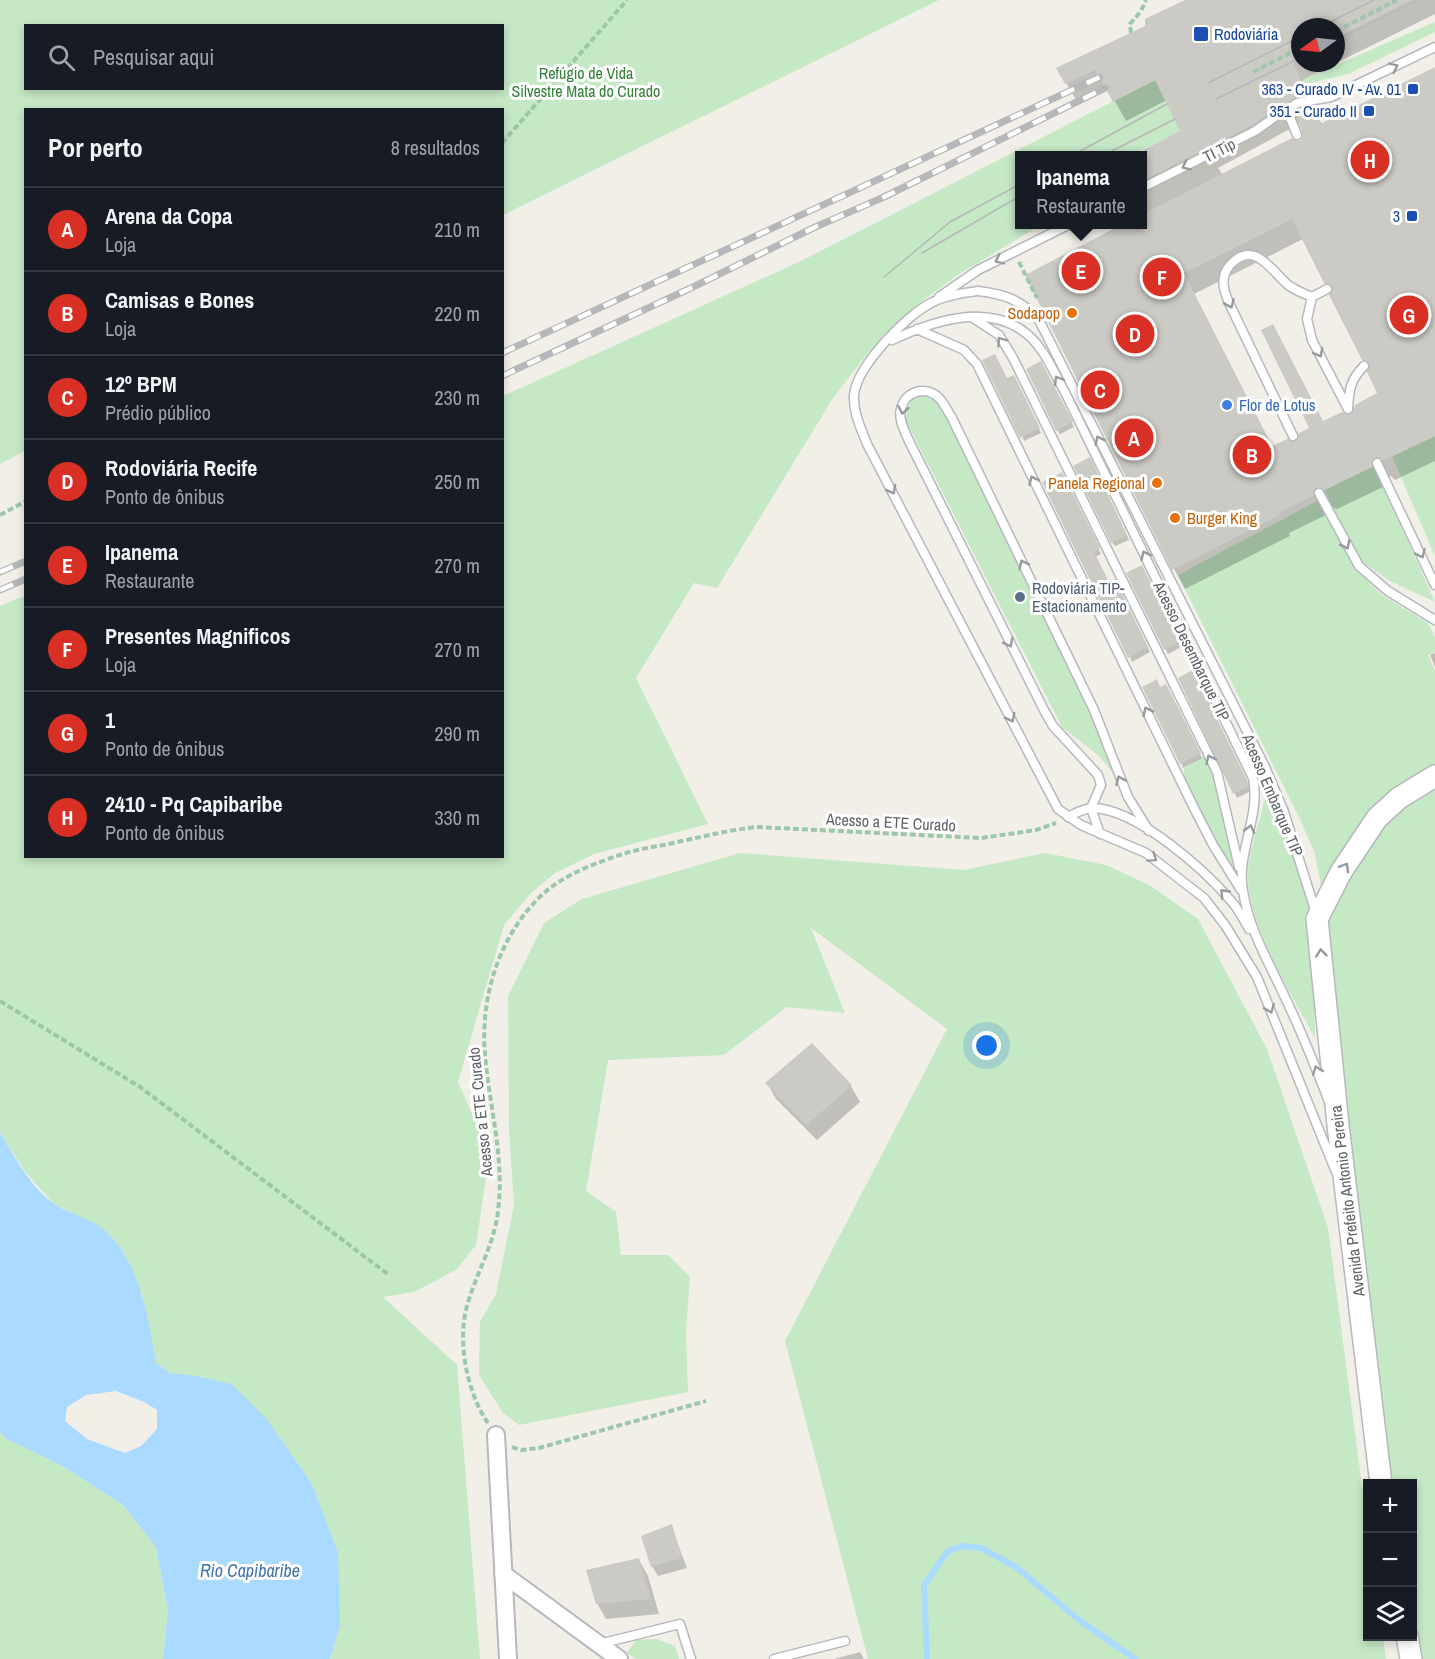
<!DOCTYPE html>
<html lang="pt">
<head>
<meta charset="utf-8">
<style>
	body { margin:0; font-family:"Archivo Narrow",sans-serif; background:#20242c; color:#f1f3f6 }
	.controls { position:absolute; right:18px; bottom:18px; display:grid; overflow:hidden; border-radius:0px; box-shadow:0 3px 9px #0003 }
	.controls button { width:54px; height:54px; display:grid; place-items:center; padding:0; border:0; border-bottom:2px solid #363941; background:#171b24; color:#f1f3f6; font:30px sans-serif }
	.compass { position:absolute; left:1291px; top:18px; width:54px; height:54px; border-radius:50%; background:#171b24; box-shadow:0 3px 9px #0003; rotate:255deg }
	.you { position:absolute; left:987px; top:1046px; width:21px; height:21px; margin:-15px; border:4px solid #fff; border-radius:50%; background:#1a73e8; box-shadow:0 0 0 9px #1a73e833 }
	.badge { display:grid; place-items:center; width:39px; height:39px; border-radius:50%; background:#d93025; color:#fff; font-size:20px; font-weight:700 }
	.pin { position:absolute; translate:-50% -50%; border:3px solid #fff; box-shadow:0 2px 6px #0006 }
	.popup { position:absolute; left:1015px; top:151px; width:132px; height:78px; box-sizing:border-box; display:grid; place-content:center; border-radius:0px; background:#171b24; filter:drop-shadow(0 2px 4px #0005); font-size:20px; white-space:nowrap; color:#9ea1a6 }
	.popup b { font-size:22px; color:#f1f3f6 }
	.popup::after { content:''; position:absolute; left:50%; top:100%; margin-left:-12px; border:12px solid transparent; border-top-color:#171b24 }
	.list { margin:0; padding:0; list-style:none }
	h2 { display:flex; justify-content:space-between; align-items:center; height:78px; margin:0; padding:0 24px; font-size:26px }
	h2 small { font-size:20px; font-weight:400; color:#9ea1a6 }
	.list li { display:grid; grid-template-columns:39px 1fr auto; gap:18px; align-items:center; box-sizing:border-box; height:84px; padding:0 24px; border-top:2px solid #363941 }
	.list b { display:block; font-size:22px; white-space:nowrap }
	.list p { margin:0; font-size:20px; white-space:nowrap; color:#9ea1a6 }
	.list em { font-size:20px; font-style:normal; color:#9ea1a6 }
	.icon { flex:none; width:33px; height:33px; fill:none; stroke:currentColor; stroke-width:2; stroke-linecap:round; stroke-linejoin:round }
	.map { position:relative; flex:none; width:1435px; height:1659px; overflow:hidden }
	.search { position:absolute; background:#171b24; box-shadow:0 3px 9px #0003; left:24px; top:24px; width:480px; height:66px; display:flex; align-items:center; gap:15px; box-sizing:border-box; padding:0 21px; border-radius:0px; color:#9ea1a6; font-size:22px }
	.panel { position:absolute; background:#171b24; box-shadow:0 3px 9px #0003; left:24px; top:108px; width:480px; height:750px; border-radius:0px }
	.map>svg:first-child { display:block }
</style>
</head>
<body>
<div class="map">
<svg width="1435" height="1659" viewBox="0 0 1435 1659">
	<rect width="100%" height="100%" fill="#f1efe8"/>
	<path fill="#c5e8c5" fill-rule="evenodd" d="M0,0H939L503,215L502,110H26L25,451L0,464ZM26,26H502V88H26Z
		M1435,22V32L1348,74L1303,85L1301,80Z
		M1155,80L1181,131L1131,155L1020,156V224L1041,225L959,274L923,300L867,354L833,398L717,588L694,583L636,678L708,824L594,854L555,873L531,893L504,925L458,1082L479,1130L486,1178L476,1245L456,1270L414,1292L383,1297L457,1365L480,1659H330L340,1625L197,1376L170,1373L156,1363L142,1294L101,1228L54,1204L26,1173L0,1133V606L25,596L26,856H502L503,396L801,261Z
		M927,395L937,400C999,524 1066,646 1115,775L1099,756L1062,727L906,421C908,404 909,397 927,395Z
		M1435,436V556L1392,456Z
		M1374,466L1435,602L1390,581L1360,560L1324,490Z
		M1319,500L1358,572L1382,595L1428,623L1435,637V652L1428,655L1435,671V768L1323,895L1315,854L1300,819L1178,575Z
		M1204,756L1213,777L1236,873L1220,849L1184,778V768Z
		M1435,787V1659H1422L1413,1612L1412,1484L1391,1483L1330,1010L1328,922L1346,877L1375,834L1415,796Z
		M1266,789C1288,830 1308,877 1312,923C1315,961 1314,1000 1315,1038C1292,995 1248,925 1248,876C1248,847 1263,818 1266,789Z
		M740,853L964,870L1045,853L1106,865L1151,886L1198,919L1267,1049L1328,1228L1367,1524L1368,1636L1383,1637L1386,1659H868L785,1341L947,1029L811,928L845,1013L787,1007L724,1055L608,1060L586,1191L616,1212L621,1255H668L690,1277L686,1332L688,1392L519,1425L503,1413L479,1375L480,1322L496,1294L514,1205L509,1128L508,996L544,923L582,899Z
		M0,1432L7,1439L64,1467L123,1505L156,1547L168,1610L163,1659H0Z
		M656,1639L675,1646L679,1659H636L627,1653L636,1640Z"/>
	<path fill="#aadaff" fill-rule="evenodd" d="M0,1133C15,1157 32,1190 56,1205C70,1214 89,1218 102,1228C140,1260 148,1317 156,1363L170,1373L197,1376L231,1384L265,1417L312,1484L338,1553L340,1625L330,1659H163L168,1610L156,1547L123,1505L64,1467L7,1439L0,1432ZM116,1391L144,1402L157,1410V1429L141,1446L125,1453L87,1439L65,1421L67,1407L86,1395Z"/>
	<path fill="#0003" fill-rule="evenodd" d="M1188,0H1435V14L1302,80L1322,125L1435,69V461L1395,480L1391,476L1385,477L1383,487L1337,509L1328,506L1324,516L1289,533L1290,536L1185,589L1174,569L1112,224H1142V191L1148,195L1142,185V156H1134L1182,131L1167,100L1126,121L1108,89L1078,103L1066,83ZM1300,27H1336V63H1300ZM1301,123L1305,133L1303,140L1223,175L1218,168ZM1303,239L1379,393L1352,416L1324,423L1297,443L1273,448L1194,294Z
		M1040,363L1074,427L1060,434L1057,430Z
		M1014,377L1041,433L1024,441L1007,380Z
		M1092,464L1129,540L1115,546L1112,542Z
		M1064,478L1101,554L1095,557L1109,584L1117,585L1150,652L1132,662Z
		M1144,571L1181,647L1168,654L1128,574Z
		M1435,653V667L1430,655Z
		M1195,677L1249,786V792L1237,798L1180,679Z
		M1160,689L1168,690L1202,758L1183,768Z
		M812,1045L851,1086L860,1102L817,1140L776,1099L767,1083Z
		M671,1526L687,1568L658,1576L652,1566Z
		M639,1560L648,1576L659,1614L606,1619L597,1603Z
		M860,1652L864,1659H834Z"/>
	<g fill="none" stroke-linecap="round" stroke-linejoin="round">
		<path stroke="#aadaff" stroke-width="6" d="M927,1659L924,1585L947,1552L962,1546L981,1548L1016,1567L1079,1620L1135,1659"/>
	</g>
	<path fill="#cccac5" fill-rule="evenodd" d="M1185,0H1412L1336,38V27H1300V56L1292,60L1307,95L1294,98L1286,107H1279L1254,124L1143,181V150L1180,131L1155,80L1113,102L1095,70L1065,84L1056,68L1145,26V19Z
		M1435,67V436L1383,461L1378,457L1374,458L1372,467L1325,490L1316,487L1313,496L1279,513L1280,515L1172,570L1025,275L1113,229L1111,225H1143V214L1292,138L1300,141L1303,135L1297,117L1300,109L1313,107L1320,124ZM1292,219L1324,283L1333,287L1329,295L1362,360L1370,364L1367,372L1377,393L1355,405L1351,414L1342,412L1323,421L1273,324L1261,330L1309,428L1299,433L1296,441L1287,439L1272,446L1184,273Z
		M995,354L1007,378L1014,375L1040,428L1020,438L982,360Z
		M1041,361L1073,422L1056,431L1026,369Z
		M1090,457L1127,535L1111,543L1073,466Z
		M1062,472L1100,548L1094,552L1109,582L1115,579L1148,647L1128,658L1042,482Z
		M1142,565L1180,642L1164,650L1126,573Z
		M1193,670L1247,780L1248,787L1233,794L1178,678Z
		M1157,679L1160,687L1166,684L1201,753L1180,764L1142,687Z
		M812,1043L852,1085L807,1125L765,1083Z
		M672,1524L682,1558L651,1567L641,1536Z
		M639,1558L651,1599L596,1604L586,1570Z"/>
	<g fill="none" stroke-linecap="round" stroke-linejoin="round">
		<g stroke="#b5b8bc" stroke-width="11">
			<path id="service" d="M1290,118L1293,106L1297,103L1331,97L1435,47
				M1142,188L1255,131L1282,112L1289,115L1297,135
				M1327,289L1312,297L1307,319L1312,340L1348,409
				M978,291C963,293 947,295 933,302C907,314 857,366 854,395C853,413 861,428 867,444L1058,809L1081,825L1146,853L1204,898L1225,925L1257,977L1336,1172
				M939,297L978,270L1070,224
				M973,318L999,335L1013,358L1217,772L1239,867
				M917,329L964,350L977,364L1194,808L1213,845L1241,890
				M892,340C933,321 988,302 1027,334C1044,348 1054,373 1065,392L1253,778C1261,817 1236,852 1243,891C1249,929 1267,959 1283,993C1300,1028 1314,1063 1328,1099
				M1348,408C1349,389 1351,379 1364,366
				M1293,436L1230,305C1224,292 1219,278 1230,265C1254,239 1271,270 1287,284C1294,290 1303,293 1312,297
				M1377,463L1435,585
				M1319,493L1359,566L1388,591L1435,620
				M1284,812L1316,913
				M1068,817C1076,813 1084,808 1093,808C1137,809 1205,870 1232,902C1239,910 1244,920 1249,929
				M1100,834L1091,808L1101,785L1098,775L1053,726L1045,712L909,441C905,432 898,419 901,409C905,391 926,385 939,398C944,403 948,412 952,418L1094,710L1128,797L1149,831
				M599,1644L680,1624L691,1659
				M774,1659L845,1641"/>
		</g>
		<g stroke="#b5b8bc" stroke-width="20">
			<path id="minor" d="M496,1435L508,1659
				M503,1574L619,1659"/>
		</g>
		<g stroke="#b5b8bc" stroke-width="24">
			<path id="tertiary" d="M1381,1484L1338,1125L1317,919L1341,872L1377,818L1399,798L1435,776
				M1407,1636L1411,1659"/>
		</g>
		<path stroke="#9cc7a9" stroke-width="4" stroke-dasharray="6 3" stroke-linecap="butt" d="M1336,31L1397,0
			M1131,33L1130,24L1141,11L1146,0
			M1253,72L1300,48
			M502,143L627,0
			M1019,262L1037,298
			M0,515L26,501
			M0,1001L140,1087L389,1275
			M488,1423C467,1393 457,1341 467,1306C476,1273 494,1246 498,1211C505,1158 489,1106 485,1054C480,995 500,934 543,894C562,876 595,863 620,855C637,849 655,847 673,843C701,837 728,830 757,827L981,838L1036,830L1056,823
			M512,1447L521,1450L539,1448L706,1401"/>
		<use href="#service" stroke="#fff" stroke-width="8"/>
		<use href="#minor" stroke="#fff" stroke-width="16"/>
		<use href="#tertiary" stroke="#fff" stroke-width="21"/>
		<path stroke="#b6b7b8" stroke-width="1.5" d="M1320,27L1374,0
			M1336,40L1418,0
			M1208,83L1300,37
			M1216,99L1300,58
			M1071,156L1167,104
			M1102,156L1175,119
			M922,253L1020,196
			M884,277L950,222L1020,184"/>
		<g stroke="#b6b7b8" stroke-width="7">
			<path id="rail" d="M502,353L1100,77
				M502,376L691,288L813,228L884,197L1105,88
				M0,572L26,561
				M0,590L26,579"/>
		</g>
		<use href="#rail" stroke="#fff" stroke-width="4.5" stroke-dasharray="14" stroke-linecap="butt"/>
		<g stroke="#b5b8bc" stroke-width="11" stroke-linecap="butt">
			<path id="service-bridge" d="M978,291C1004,294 1022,300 1039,320L1265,767L1284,812"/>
		</g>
		<use href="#service-bridge" stroke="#fff" stroke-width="8"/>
	</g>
	<defs><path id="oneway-chevron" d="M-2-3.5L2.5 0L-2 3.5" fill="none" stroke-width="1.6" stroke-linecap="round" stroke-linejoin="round" transform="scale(1.5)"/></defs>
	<g stroke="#979a9d">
		<use href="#oneway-chevron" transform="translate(1394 67) rotate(-26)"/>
		<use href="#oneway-chevron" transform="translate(1186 166) rotate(154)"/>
		<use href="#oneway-chevron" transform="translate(999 260) rotate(154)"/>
		<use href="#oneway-chevron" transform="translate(1230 304) rotate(66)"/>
		<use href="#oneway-chevron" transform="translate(1001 341) rotate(-126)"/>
		<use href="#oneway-chevron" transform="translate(1319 353) rotate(62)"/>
		<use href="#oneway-chevron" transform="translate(1058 380) rotate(-120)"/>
		<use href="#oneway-chevron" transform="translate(903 410) rotate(100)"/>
		<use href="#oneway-chevron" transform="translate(1099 440) rotate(-117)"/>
		<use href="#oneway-chevron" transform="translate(1033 480) rotate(-116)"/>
		<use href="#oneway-chevron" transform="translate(892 490) rotate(62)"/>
		<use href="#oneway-chevron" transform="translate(1346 545) rotate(63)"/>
		<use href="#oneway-chevron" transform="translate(1421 554) rotate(65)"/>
		<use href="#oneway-chevron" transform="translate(1145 555) rotate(-116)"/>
		<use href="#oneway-chevron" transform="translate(1023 564) rotate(-116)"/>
		<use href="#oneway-chevron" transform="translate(1009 643) rotate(63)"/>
		<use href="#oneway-chevron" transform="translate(1147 711) rotate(-116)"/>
		<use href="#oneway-chevron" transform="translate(1011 718) rotate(63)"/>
		<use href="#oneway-chevron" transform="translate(1210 759) rotate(-116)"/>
		<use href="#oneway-chevron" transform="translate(1120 780) rotate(-114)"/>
		<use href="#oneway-chevron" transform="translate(1250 829) rotate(-75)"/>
		<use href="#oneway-chevron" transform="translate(1153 858) rotate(34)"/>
		<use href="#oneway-chevron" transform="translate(1345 867) rotate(-60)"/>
		<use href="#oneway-chevron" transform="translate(1224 893) rotate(-134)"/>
		<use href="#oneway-chevron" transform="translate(1321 953) rotate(-96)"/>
		<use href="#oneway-chevron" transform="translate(1270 1009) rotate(68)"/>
		<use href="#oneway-chevron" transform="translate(1317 1070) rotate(-111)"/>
	</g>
	<g fill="#1a4fb4" stroke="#fff" stroke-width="2">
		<rect x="1193" y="26" width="16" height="16" rx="3"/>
		<rect x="1407" y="83" width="12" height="12" rx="3"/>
		<rect x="1363" y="105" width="12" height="12" rx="3"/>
		<rect x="1406" y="210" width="12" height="12" rx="3"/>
	</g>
	<g fill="#e8710a" stroke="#fff" stroke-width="2">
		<circle cx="1072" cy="313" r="6"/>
		<circle cx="1157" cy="483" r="6"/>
		<circle cx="1175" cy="518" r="6"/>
	</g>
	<circle fill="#3f7fe0" stroke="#fff" stroke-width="2" cx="1227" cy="405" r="6"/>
	<circle fill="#5c6f8a" stroke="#fff" stroke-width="2" cx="1020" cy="597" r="6"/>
	<g text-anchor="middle" stroke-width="6" stroke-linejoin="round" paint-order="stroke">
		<g font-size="16" fill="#164399" stroke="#fff" text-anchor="end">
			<text x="1214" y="40" text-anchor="start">Rodoviária</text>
			<text x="1401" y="95">363 - Curado IV - Av. 01</text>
			<text x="1357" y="117">351 - Curado II</text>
			<text x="1400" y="222">3</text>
		</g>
		<g font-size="16" fill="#348238" stroke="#fff">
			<text x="586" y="79">Refúgio de Vida<tspan x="586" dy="18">Silvestre Mata do Curado</tspan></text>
		</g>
		<g font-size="16" fill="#5f6368" stroke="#fff">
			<text transform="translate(1219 150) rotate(-27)" y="6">TI Tip</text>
			<text transform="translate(1192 651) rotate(64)" y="6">Acesso Desembarque TIP</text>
			<text transform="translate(1273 795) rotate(67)" y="6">Acesso Embarque TIP</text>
			<text transform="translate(891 822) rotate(3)" y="6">Acesso a ETE Curado</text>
			<text transform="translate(480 1112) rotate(-96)" y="6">Acesso a ETE Curado</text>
			<text transform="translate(1347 1201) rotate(-97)" y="6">Avenida Prefeito Antonio Pereira</text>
		</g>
		<g font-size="16" fill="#c56008" stroke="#fff" text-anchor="end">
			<text x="1060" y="319">Sodapop</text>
			<text x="1145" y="489">Panela Regional</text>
			<text x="1187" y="524" text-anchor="start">Burger King</text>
		</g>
		<g font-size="16" fill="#366cbe" stroke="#fff" text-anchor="start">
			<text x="1239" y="411">Flor de Lotus</text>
		</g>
		<g font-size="16" fill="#4e5e75" stroke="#fff" text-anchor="start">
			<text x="1032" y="594">Rodoviária TIP-<tspan x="1032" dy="18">Estacionamento</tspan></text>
		</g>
		<g font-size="18" font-style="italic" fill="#4174aa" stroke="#fff">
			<text x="250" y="1577">Rio Capibaribe</text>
		</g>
	</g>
</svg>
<div class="controls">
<button>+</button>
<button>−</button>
<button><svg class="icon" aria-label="layers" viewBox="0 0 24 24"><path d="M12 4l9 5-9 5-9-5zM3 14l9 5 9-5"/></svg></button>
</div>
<svg class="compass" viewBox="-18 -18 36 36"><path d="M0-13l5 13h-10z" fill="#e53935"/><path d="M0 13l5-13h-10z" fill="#9ea1a6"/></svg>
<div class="you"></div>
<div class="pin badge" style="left:1134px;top:438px">A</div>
<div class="pin badge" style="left:1252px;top:455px">B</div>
<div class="pin badge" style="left:1100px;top:390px">C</div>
<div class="pin badge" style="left:1135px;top:334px">D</div>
<div class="pin badge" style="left:1081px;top:271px">E</div>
<div class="popup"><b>Ipanema</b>Restaurante</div>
<div class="pin badge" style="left:1162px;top:277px">F</div>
<div class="pin badge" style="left:1409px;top:315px">G</div>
<div class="pin badge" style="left:1370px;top:160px">H</div>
<div class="search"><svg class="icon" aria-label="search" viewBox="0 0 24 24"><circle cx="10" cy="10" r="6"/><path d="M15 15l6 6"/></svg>Pesquisar aqui</div>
<section class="panel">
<h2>Por perto<small>8 resultados</small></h2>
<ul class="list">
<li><span class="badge">A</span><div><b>Arena da Copa</b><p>Loja</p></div><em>210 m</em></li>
<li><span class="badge">B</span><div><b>Camisas e Bones</b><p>Loja</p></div><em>220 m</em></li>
<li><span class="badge">C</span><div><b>12º BPM</b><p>Prédio público</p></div><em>230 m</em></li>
<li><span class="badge">D</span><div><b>Rodoviária Recife</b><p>Ponto de ônibus</p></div><em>250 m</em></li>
<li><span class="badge">E</span><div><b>Ipanema</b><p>Restaurante</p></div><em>270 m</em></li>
<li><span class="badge">F</span><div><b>Presentes Magnificos</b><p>Loja</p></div><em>270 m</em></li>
<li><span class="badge">G</span><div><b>1</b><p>Ponto de ônibus</p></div><em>290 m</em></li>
<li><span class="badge">H</span><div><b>2410 - Pq Capibaribe</b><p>Ponto de ônibus</p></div><em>330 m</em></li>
</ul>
</section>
</div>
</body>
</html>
